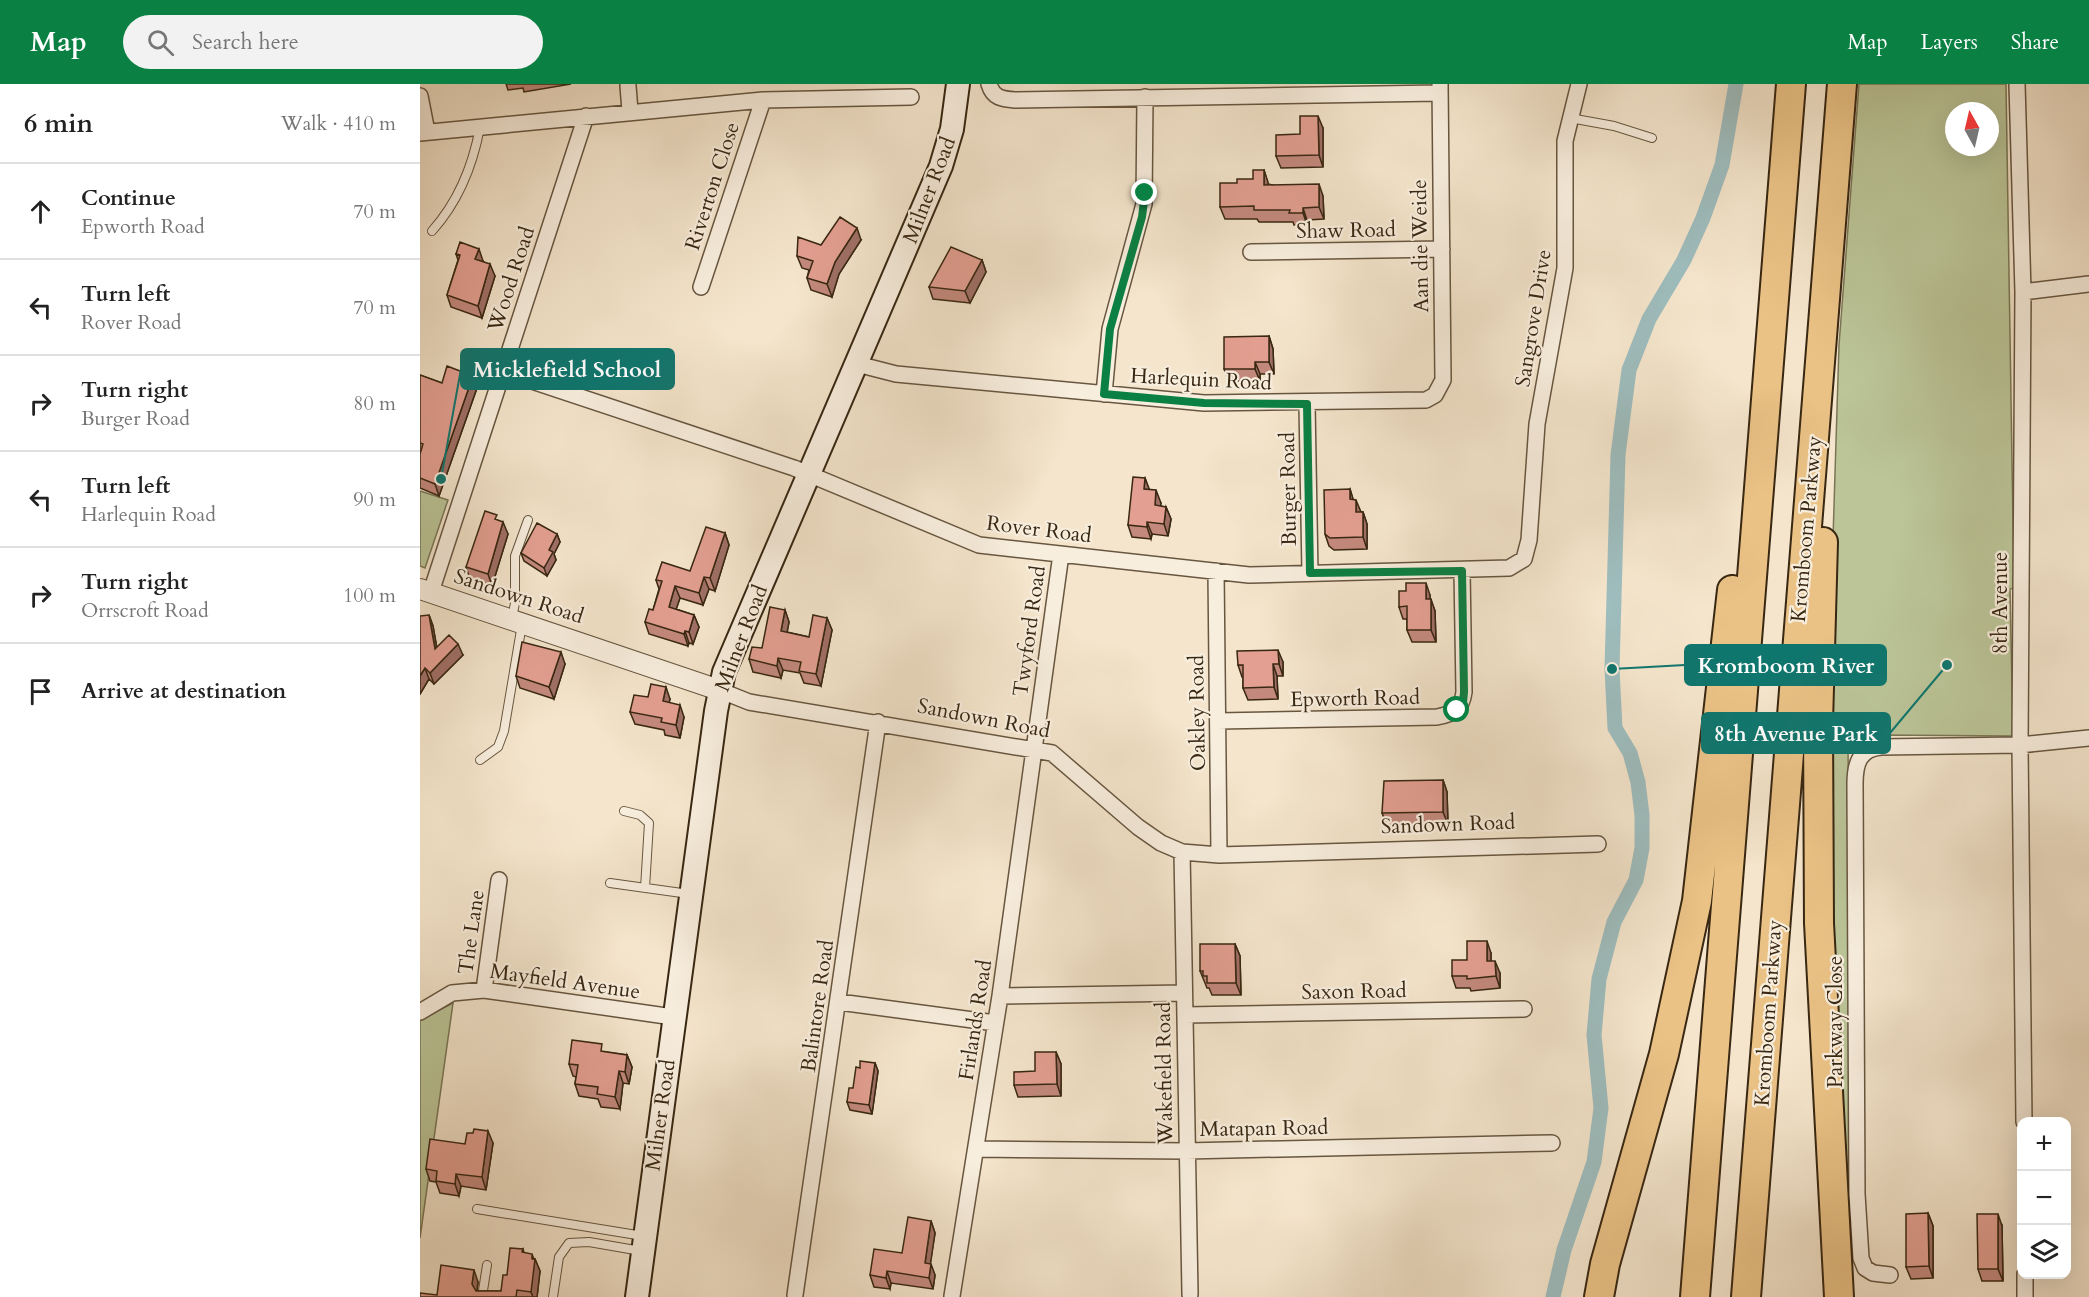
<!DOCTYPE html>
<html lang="en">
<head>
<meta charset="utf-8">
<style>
	body { margin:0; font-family:Cardo,serif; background:#f2f2f2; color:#222 }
	.controls { position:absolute; right:18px; bottom:18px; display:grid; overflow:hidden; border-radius:12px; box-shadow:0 6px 24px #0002 }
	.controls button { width:54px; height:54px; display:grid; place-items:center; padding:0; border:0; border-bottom:2px solid #e0e0e0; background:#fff; color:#222; font:30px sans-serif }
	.compass { position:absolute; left:1525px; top:18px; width:54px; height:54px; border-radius:50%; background:#fff; box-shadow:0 6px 24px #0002; rotate:352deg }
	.stop { position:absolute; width:18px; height:18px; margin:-14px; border:4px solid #0b8043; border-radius:50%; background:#fff }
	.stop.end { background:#0b8043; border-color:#fff; box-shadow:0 2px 6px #0008 }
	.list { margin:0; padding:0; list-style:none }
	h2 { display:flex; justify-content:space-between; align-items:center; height:78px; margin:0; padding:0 24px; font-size:26px }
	h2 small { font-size:20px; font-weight:400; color:#767676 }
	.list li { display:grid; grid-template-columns:39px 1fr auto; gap:18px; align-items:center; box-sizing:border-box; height:96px; padding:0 24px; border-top:2px solid #e0e0e0 }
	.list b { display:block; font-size:22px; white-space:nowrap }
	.list p { margin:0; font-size:20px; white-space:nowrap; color:#767676 }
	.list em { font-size:20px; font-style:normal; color:#767676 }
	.icon { flex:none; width:33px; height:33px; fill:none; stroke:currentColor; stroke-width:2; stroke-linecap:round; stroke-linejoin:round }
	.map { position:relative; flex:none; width:1669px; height:1213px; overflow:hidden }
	header { display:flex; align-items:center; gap:36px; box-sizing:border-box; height:84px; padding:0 30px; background:#0b8043; color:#fff }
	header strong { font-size:28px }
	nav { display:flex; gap:33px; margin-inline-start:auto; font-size:21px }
	.search { width:420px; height:54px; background:#f2f2f2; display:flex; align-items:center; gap:15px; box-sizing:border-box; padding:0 21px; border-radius:33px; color:#767676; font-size:22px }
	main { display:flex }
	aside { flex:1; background:#fff }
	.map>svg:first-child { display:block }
</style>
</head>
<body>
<header>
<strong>Map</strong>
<div class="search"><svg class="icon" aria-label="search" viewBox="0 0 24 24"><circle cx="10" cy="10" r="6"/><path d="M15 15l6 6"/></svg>Search here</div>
<nav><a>Map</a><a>Layers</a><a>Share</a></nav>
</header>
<main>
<aside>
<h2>6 min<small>Walk · 410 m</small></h2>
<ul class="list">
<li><svg class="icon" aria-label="ahead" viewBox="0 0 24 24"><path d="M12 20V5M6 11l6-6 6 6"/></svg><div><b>Continue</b><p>Epworth Road</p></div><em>70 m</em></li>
<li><svg class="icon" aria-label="left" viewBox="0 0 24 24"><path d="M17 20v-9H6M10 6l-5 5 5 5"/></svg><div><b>Turn left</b><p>Rover Road</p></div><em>70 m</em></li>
<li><svg class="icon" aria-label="right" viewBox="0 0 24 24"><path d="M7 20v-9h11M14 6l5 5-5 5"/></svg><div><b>Turn right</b><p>Burger Road</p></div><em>80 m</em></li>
<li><svg class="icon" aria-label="left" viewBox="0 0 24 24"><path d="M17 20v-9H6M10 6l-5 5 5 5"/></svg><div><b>Turn left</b><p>Harlequin Road</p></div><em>90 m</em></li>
<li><svg class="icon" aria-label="right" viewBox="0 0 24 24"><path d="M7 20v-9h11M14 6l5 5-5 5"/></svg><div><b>Turn right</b><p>Orrscroft Road</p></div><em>100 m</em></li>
<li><svg class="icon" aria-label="arrive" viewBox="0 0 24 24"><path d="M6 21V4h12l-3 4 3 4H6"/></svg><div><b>Arrive at destination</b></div></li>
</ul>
</aside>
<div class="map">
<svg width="1669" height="1213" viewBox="0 0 1669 1213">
	<rect width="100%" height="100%" fill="#f4e5cc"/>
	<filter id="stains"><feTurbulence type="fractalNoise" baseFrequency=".00333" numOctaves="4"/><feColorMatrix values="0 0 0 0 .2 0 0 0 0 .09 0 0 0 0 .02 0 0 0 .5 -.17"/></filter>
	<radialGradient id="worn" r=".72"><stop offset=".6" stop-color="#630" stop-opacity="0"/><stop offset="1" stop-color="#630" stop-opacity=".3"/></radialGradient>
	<path fill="#bbc598" stroke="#7a7655" stroke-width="1.5" fill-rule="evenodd" d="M1439,0H1586L1594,504L1590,505L1593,652L1460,651L1459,655L1428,657L1431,1081L1424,1082L1406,680L1419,261ZM1534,27H1570V63H1534Z
		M0,407L28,416L5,484L0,482Z
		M33,919L0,1154V936Z"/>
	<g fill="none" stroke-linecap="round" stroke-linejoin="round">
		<path stroke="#9ebdbe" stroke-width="15" d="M1133,1213L1144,1166L1174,1078L1181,1024L1174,951L1179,895L1194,838L1216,796L1222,764V731L1218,698L1210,669L1195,644L1192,585L1198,371L1209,286L1229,235L1264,176L1283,134L1302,81L1316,0"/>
		<g stroke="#675640" stroke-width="10">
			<path id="service" d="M1150,34L1194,42L1232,54
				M12,147C38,118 53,81 60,43
				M92,534L95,519V472L108,436
				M60,676L78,663L84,647L102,540
				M204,727L220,731L229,739L225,804
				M190,799L269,810
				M57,1125L223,1152
				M62,1213L67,1181
				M133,1213L139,1173L149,1159L169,1158L221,1167"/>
		</g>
		<g stroke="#675640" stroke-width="18">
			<path id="minor" d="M569,0C573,14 582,15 595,16L1019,9
				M1597,0L1603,208L1600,661L1604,1038
				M208,2L210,27
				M0,12L7,48
				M0,49L343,16L491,13
				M831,168L1022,165
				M281,203L343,16
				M1603,208L1669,200
				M437,280L476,290L784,319L1006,316L1015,311L1023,296L1020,0
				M82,287L374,384L559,461L829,491L1089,484L1104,475L1109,456L1117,340L1145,184V57L1159,0
				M684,310L690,245L724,120L725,13
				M887,320L890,489
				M796,487L799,771
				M11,508L166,32
				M299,606L329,618L632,669L718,743L741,759L762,768L799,771L1178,760
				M798,637L1017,633C1033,630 1042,625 1044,608L1042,487
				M762,768L770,1210
				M64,906L79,796
				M580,912L764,909
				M419,918L575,939
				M0,928L32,909L64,906L253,933
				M765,931L1104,925
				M556,1065L766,1067L1132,1059
				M1605,1190V1213
				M1470,1191L1453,1189L1445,1184L1441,1174L1437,1110L1435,700C1435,680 1439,665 1461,663L1600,661L1669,654
				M375,1211L458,638
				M532,1212L580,912L641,470"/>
		</g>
		<g stroke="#675640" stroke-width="22">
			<path id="tertiary" d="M0,505L299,606"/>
		</g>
		<g stroke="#382712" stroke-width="26">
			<path id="secondary" d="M217,1213L296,627L304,588L521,82L532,45L538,0"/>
		</g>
		<g stroke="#382712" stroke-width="32">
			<path id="motorway" d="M1403,458L1398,639L1399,839L1419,1213
				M1179,1213L1185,1180L1244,970L1277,817L1312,506
				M1275,1213L1371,0
				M1326,1213L1422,0"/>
		</g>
		<use href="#service" stroke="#f8eede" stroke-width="8"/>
		<use href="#minor" stroke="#f8eede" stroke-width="15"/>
		<use href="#tertiary" stroke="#f8eede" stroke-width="20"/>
		<use href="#secondary" stroke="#f8eede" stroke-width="22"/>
		<use href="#motorway" stroke="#eac286" stroke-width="28"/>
	</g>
	<path fill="#c3897d" stroke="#382712" stroke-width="1.5" d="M86,0H151L104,8L103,4L88,6Z
		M903,44V83L861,84L856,72L880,50Z
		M844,86L848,100L903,112L904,135L887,136V141H874L873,138H839L837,135H805L800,123Z
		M441,156L419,190L412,213L391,206L387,194L389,186L382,184L377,172L401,161Z
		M36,170L63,177L75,192L62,234L31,223L27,211L38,176Z
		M562,176L566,188L550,219L513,215L509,203Z
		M849,252L853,265L854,290H840V297H809L804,285Z
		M0,291L22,299L53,292L57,304L19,412L0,404Z
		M725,394L729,406L741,419L740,422L746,423L751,435L748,452L732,450L731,455L712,453L708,441Z
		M930,405L933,416L941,428H943L947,440V465L914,466L909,462L905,450Z
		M79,437L88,450L72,502L50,495L46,483Z
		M305,449L309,461L295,507L289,505L283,521L260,514L256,525L274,531L279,543L273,560L269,559L268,562L229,550L225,538L233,526L239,505L236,496L270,487Z
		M137,450L140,458L134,470L136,476L127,492L104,477L101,469Z
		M1010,511V515L1015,527L1016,558H992L987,546V535H983L979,523Z
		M365,526L369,538L367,548L389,553L407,534L412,546L401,602L384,599L380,589L363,586L361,594L333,588L329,575L342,564Z
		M9,531L13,542L17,564L43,571L14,600L9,595L0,610Z
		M863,578V592H857L858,615L828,616L823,604V593H822L818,581Z
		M145,580L134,615L100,604L96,592Z
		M228,613L250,615L249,618L264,633L260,654L245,651L244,646L215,640L210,628Z
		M1023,696L1027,708L1028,740L967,741L962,729Z
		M815,860L820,872L821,911H792L789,904H787L785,899L780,887Z
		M1071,869V877L1080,889V904L1051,907L1050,904H1036L1032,892L1047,876Z
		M185,968L207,971L212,983L209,1000L203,999L200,1025L181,1023L178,1015L159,1012L155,1000L156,993L153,992L149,980Z
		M636,968L641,980V1012L598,1013L594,1001L615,987Z
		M455,979L458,987L452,1030L430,1026L427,1018L433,1004Z
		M73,1059L66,1106L41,1102L39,1112L20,1109L16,1098L10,1097L6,1085L45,1060Z
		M1508,1129L1513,1142V1194L1491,1195L1486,1183Z
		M511,1137L515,1149L510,1180L515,1191L513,1205L471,1199L470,1205L454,1203L450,1191L482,1169Z
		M1582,1142L1583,1197H1562L1558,1185Z
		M103,1165L104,1169L115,1175L120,1187L117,1213H0L17,1211L58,1198L57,1207H81L87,1191Z"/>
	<path fill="#9f6f66" stroke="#382712" stroke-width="1.5" d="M898,32L903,44V83L899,71Z
		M844,86L848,98V113L844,101Z
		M899,100L903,112L904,135L899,123Z
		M883,124L887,136V141L883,129Z
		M437,144L441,156L419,190L412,213L407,200L415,178Z
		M59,165L63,177L59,187L55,175Z
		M562,176L566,188L550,219L545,207Z
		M70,180L75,192L62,234L58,222Z
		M849,252L853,265L854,290L849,278Z
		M835,278L840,290V297L835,285Z
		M53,292L57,304L19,412L15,400Z
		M725,394L730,407L724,405Z
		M930,405L934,418L930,415Z
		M736,406L741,419L739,433L735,421Z
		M936,416L941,428V440L936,428Z
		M746,423L751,435L748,452L744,440Z
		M943,428L947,440V465L943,453Z
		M83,438L88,450L72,502L68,490Z
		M727,438L732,450L731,455L727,443Z
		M305,449L309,461L295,507L290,494Z
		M137,450L140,458L134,470L136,476L127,492L124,484L129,466Z
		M284,493L289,505L283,521L279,509Z
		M1006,499L1010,511V527L1006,515Z
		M255,502L260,514L253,535L249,523Z
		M1011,515L1015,527L1016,558L1011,546Z
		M365,526L369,538L365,559L361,547Z
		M9,531L13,542L19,577L15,565Z
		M274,531L279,543L273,560L269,548Z
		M407,534L412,546L401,602L396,590Z
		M265,547L269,559L268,562L264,550Z
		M38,560L43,571L14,600L10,589Z
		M858,566L863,578V592L859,580Z
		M141,568L145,580L134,615L129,603Z
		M358,574L363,586L361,594L357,582Z
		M853,580L857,592L858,615L854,603Z
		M5,584L9,595L0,610V592Z
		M246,603L250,615L247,629L243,617Z
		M260,621L264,633L260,654L256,641Z
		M1023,696L1027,708L1028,740L1023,728Z
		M1067,857L1071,869V889L1067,877Z
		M815,860L820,872L821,911L816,899Z
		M1075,877L1080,889V904L1076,892Z
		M636,968L641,980V1012L637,1000Z
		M207,971L212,983L209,1000L205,988Z
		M455,979L458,987L452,1030L449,1021Z
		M199,987L203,999L200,1025L195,1013Z
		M68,1047L73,1059L66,1106L62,1093Z
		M36,1090L41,1102L39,1112L35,1100Z
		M1508,1129L1513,1142V1194L1509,1182Z
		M1578,1130L1582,1142L1583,1197L1578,1185Z
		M511,1137L515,1149L509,1190L505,1179Z
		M112,1170L115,1178V1175L120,1187L117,1213H113L111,1208Z
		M511,1180L515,1191L513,1205L509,1194Z
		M54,1186L58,1198L56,1213L52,1200Z
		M467,1187L471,1199L470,1205L466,1194Z"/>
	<path fill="#e39f91" stroke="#382712" stroke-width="1.5" d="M880,32H898L899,71L856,72V51L880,50Z
		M833,86H844V101L899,100V123L883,124V129H869L870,126H834V122L800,123V99H817V95H833Z
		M420,133L437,144L415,178L407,200L387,194L393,177L377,172L378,153L401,161Z
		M40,158L59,165L55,175L70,180L58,222L27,211L40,171L36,170Z
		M531,163L562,176L545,207L509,203Z
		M849,252V278H835V285H804V253Z
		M27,282L53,292L15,400L0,394V370L3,360L0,359V291L22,299Z
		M713,393L725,394L724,405L736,406L735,421L746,423L744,440L727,438V443L708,441Z
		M930,405V415L936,416V428H943V453L910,454L905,450L904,406Z
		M65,427L77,431L75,435L83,438L68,490L46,483Z
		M117,439L137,450L129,466L133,468L124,484L101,469Z
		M286,443L305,449L290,494L284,493L279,509L255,502L249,523L274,531L269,548L265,547L264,550L225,538L229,525L233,526L242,497L236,496L242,478L270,487Z
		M986,499H1006V515H1011V546H987V522L979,523V507H986Z
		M350,523L365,526L361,547L389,553L393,531L407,534L396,590L379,587L381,578L358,574L357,582L329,575L332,563L342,564Z
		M9,531L15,565L29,551L38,560L10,589L5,584L0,592V532Z
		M102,558L141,568L129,603L96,592Z
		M858,566L859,580H853L854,603L823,604V581H818L817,567Z
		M231,600L246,603L243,617L260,621L256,641L241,638L242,634L210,628L214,611L228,613Z
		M1023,696V728L962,729L964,697Z
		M1047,857H1067V877H1075L1076,892L1047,895V892H1032V876H1047Z
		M780,860H815L816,899H787V892H783V887H780Z
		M152,956L182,960L181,967L207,971L205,988L199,987L195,1013L177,1010L178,1003L155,1000L158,981L149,980Z
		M615,968H636L637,1000L594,1001V988L615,987Z
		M440,977L455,979L449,1021L427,1018L429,1004H433L436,983L440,984Z
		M54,1045L68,1047L62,1093L36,1090L35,1100L16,1097L17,1087L6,1085L10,1055L45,1060L47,1049H53Z
		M1508,1129L1509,1182L1486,1183V1130Z
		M1557,1130H1578V1185H1558Z
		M488,1133L511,1137L505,1179L511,1180L509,1194L467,1187L466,1194L450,1191L454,1165L482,1169Z
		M90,1164L103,1165L102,1168L112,1170V1175H115L111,1208L97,1206L96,1213H0V1209L17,1211L21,1181L54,1186L52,1200L56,1207H81L83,1191H87Z"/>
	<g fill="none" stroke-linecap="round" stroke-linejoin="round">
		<path stroke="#0b8043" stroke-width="8" d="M725,109L722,133L690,245L684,310L784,319L887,320L890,489L1042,487L1044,608L1043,619L1037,626"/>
	</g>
	<g text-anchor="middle" stroke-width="4.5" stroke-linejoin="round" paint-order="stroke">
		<g font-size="21" fill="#382712" stroke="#f8eede">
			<text transform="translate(292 102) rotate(-72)" y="7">Riverton Close</text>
			<text transform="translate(509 106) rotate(-69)" y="7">Milner Road</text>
			<text transform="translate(926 146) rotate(-1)" y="7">Shaw Road</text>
			<text transform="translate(1000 162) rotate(-91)" y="7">Aan die Weide</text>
			<text transform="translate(91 195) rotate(-72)" y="7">Wood Road</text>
			<text transform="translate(1113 234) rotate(-81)" y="7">Sangrove Drive</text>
			<text transform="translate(781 295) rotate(3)" y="7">Harlequin Road</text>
			<text transform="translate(868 405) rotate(-91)" y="7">Burger Road</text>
			<text transform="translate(619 445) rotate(7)" y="7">Rover Road</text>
			<text transform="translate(1386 445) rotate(-85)" y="7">Kromboom Parkway</text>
			<text transform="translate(99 512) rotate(18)" y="7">Sandown Road</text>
			<text transform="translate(1580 519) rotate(-90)" y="7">8th Avenue</text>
			<text transform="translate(609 547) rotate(-82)" y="7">Twyford Road</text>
			<text transform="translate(321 554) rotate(-69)" y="7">Milner Road</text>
			<text transform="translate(935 614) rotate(-1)" y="7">Epworth Road</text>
			<text transform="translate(777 629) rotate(-91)" y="7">Oakley Road</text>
			<text transform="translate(564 634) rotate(11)" y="7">Sandown Road</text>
			<text transform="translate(1028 740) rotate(-2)" y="7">Sandown Road</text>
			<text transform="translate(51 848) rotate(-82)" y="7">The Lane</text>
			<text transform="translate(145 897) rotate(8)" y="7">Mayfield Avenue</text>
			<text transform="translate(934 907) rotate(-1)" y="7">Saxon Road</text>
			<text transform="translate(397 922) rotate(-82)" y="7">Balintore Road</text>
			<text transform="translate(1348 929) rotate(-86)" y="7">Kromboom Parkway</text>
			<text transform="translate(555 936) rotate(-81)" y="7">Firlands Road</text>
			<text transform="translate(1415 938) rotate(-90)" y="7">Parkway Close</text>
			<text transform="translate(744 989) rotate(-91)" y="7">Wakefield Road</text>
			<text transform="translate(240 1031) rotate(-82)" y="7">Milner Road</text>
			<text transform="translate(844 1044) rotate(-1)" y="7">Matapan Road</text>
		</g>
	</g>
	<path fill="none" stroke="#0f766e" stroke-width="2" d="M21 395L41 285M1192 585L1265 581M1527 581L1470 649"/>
	<g fill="#0f766e" stroke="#f8eede" stroke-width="2">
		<circle cx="21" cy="395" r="6"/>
		<circle cx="1192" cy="585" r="6"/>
		<circle cx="1527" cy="581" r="6"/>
	</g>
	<g fill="#0f766e" stroke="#0f766e" stroke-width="2">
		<rect x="41" y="265" width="213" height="40" rx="6"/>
		<rect x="1265" y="561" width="201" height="40" rx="6"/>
		<rect x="1282" y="629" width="188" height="40" rx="6"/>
	</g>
	<g font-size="22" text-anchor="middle" font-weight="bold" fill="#fff">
		<text x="147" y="293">Micklefield School</text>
		<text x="1366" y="589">Kromboom River</text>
		<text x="1376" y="657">8th Avenue Park</text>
	</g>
	<rect width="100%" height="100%" filter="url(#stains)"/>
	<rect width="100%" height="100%" fill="url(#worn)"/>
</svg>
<div class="controls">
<button>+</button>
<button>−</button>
<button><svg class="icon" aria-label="layers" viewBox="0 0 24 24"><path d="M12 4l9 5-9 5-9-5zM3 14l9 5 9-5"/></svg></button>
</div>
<svg class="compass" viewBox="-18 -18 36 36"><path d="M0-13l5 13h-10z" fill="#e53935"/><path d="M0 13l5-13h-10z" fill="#767676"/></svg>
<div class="stop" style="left:1037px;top:626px"></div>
<div class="stop end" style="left:725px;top:109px"></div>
</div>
</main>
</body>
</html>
